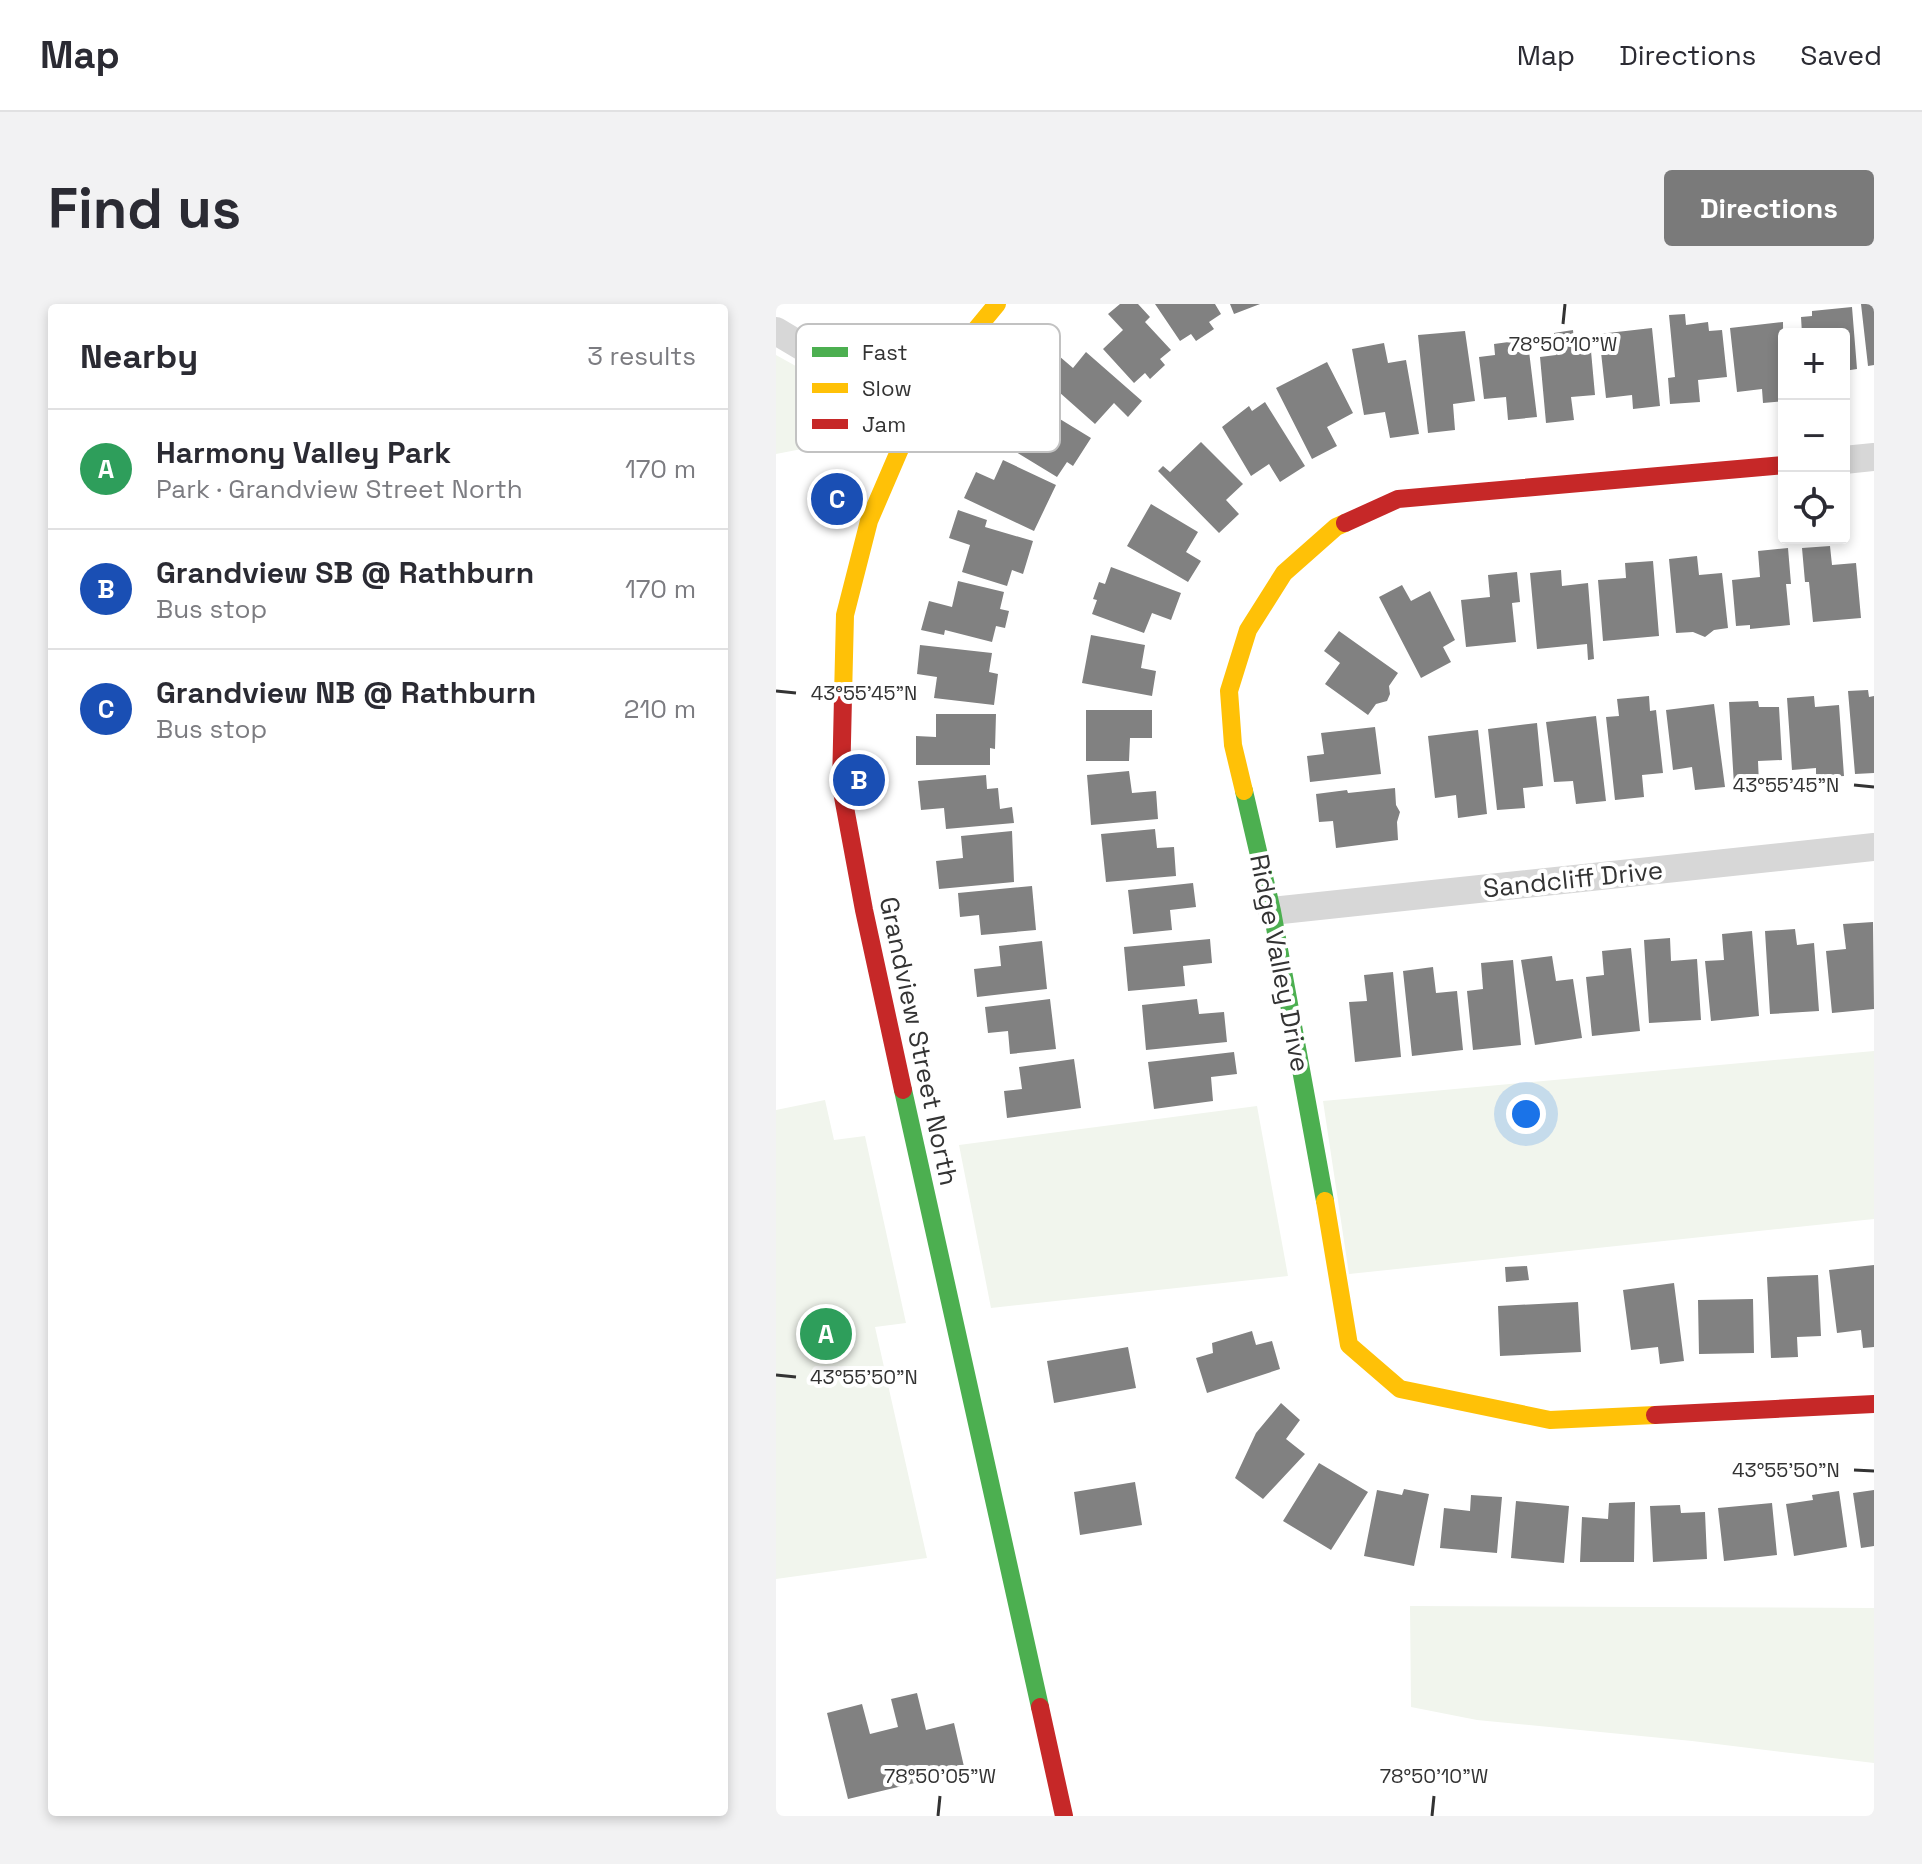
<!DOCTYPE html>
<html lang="en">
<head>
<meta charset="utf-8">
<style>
	body { margin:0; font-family:"Space Grotesk",sans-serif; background:#f2f2f3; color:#2b2b33 }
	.controls { position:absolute; right:24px; top:24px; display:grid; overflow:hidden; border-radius:8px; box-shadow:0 4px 12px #0003 }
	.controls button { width:72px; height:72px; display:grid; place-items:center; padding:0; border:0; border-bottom:2px solid #e1e1e2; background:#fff; color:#2b2b33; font:40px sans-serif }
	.you { position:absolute; left:750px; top:810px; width:28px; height:28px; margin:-20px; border:6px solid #fff; border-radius:50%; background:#1a73e8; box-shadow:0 0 0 12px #1a73e833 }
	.badge { display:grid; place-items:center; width:52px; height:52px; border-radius:50%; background:#7a7a7a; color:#fff; font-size:26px; font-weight:700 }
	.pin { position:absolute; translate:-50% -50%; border:4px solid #fff; box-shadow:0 2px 8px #0006 }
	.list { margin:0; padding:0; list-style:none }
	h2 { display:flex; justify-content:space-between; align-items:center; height:104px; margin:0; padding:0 32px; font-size:34px }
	h2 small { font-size:26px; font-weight:400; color:#7c7c81 }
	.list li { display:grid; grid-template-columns:52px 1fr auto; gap:24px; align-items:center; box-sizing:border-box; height:120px; padding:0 32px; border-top:2px solid #e1e1e2 }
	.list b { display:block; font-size:30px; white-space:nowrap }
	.list p { margin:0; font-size:26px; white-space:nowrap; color:#7c7c81 }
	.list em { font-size:26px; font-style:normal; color:#7c7c81 }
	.icon { flex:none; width:44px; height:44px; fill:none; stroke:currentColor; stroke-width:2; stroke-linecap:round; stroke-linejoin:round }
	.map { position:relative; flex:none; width:1098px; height:1512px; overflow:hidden; border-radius:8px }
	header { display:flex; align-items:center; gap:48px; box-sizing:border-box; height:112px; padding:0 40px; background:#fff; border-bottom:2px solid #e1e1e2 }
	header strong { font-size:38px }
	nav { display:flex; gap:44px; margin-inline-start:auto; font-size:28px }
	.intro { display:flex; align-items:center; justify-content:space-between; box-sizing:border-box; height:192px; padding:0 48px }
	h1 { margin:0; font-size:56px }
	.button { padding:20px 36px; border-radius:8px; background:#7a7a7a; color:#fff; font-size:28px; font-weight:700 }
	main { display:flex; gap:48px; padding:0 48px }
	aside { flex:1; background:#fff; border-radius:8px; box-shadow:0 4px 12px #0003 }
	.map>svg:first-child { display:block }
</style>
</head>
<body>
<header>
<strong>Map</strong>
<nav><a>Map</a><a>Directions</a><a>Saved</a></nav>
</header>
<div class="intro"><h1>Find us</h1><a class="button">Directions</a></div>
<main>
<aside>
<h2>Nearby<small>3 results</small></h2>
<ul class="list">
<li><span class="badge" style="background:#2e9e5b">A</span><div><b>Harmony Valley Park</b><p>Park · Grandview Street North</p></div><em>170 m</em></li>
<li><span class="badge" style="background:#1a4fb4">B</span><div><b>Grandview SB @ Rathburn</b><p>Bus stop</p></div><em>170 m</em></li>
<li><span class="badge" style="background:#1a4fb4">C</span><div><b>Grandview NB @ Rathburn</b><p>Bus stop</p></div><em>210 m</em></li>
</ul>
</aside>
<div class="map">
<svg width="1098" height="1512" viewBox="0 0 1098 1512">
	<rect width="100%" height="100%" fill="#fff"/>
	<path fill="#f1f5ed" d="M0,51L63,86L36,143L0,150Z
		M1098,747V915L573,970L547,797Z
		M49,796L58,836L89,832L130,1019L99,1023L151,1254L0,1275V806Z
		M481,802L512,972L215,1004L183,841Z
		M634,1302L1098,1304V1459L916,1437L701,1416L635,1403Z"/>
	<path fill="#818181" d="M344,0H362L374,13L369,18L395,46L384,55L389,61L374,75L369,69L358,79L327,45L347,26L332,10Z
		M379,0H439L445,10L433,18L438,25L420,37L415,30L404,37Z
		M454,0H484L458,10Z
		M1085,0H1098V61L1092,62Z
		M1076,3L1081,65L1068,67V30H1026L1025,13L1036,12V7Z
		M909,10L910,21L932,18L933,27L946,26L951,73L922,76L924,98L894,100L892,74L899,73L893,11Z
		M1007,18L1008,97L987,99L986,85L961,88L954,24Z
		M876,24L884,102L857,105L856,91L830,94L823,30Z
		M797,26L799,49L815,47L819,91L795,93L798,116L770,119L764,53L780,51L778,29Z
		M689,27L699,97L677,100L679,126L652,129L642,31Z
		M740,37L741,48L753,47L761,113L732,116L730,93L708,95L703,53L719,51L718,40Z
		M608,39L612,59L630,56L643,130L614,134L609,108L588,111L576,45Z
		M310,48L366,97L352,113L338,99L319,120L265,72L283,52L297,64Z
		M551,58L577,109L551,123L561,142L536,155L500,84Z
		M253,87L278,102L274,109L315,134L297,162L291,158L281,173L240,148L255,123L238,112Z
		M489,98L529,162L504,178L493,160L475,172L446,123L473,102L476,107Z
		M425,138L467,180L450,196L463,210L443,229L382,167L387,162L394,168Z
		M227,156L280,181L258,227L188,194L200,168L218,176Z
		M375,200L422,228L410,248L425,257L412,278L351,242Z
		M182,206L211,216L209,223L257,237L247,270L236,266L231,282L186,268L194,241L173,234Z
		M1054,242L1056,261L1080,259L1085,314L1037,318L1033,278H1029L1026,244Z
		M1012,244L1015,280H1010L1014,321L974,325V321L960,322L956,276L984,273L982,247Z
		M921,252L923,271L946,269L952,324L938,326L929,333L917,328L900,329L893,255Z
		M877,257L883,332L827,337L822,276L850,274L849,259Z
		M335,263L405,289L395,316L376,309L368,329L316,310L321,296L317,295L323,278L329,280Z
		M785,266L786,282L812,279L818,355L812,356L811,340L761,345L754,269Z
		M741,268L744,298L736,299L740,338L690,343L685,296L714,293L712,271Z
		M182,277L228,288L224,305L233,307L229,324L220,322L216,338L169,326L168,331L145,326L153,297L176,303Z
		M626,281L635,297L654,287L679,336L667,343L675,358L645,374L603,293Z
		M563,327L622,369L613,382L614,390L611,397L600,400L592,411L549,380L564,359L548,347Z
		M315,331L369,341L365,364L380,367L376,392L306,379Z
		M144,341L216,349L213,368L222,370L218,401L158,394L161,373L141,370Z
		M1092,386L1093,393L1098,392V469L1079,470L1072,387Z
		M873,392L874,407L880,406L887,469L866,471L868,493L839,496L830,413L843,412L841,395Z
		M1038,392L1039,403L1063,401L1068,472L1040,474V464L1016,466L1011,394Z
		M982,397L983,403H1003L1006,456L982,457L983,480L958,481L953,398Z
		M938,400L949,483L919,486L916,463L897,466L890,406Z
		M310,406H376V434H354L353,457H310Z
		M160,410H220L219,445L214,444V461H140V432L160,433Z
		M820,412L830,497L800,500L797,477L778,478L770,418Z
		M761,419L767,482L747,484L749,504L721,506L712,425Z
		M599,423L605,470L534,478L531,452L548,450L545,429Z
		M702,426L711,510L682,514L680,491L659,494L652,432Z
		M353,467L356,489L380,487L382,515L315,521L311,471Z
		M210,471L211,485L222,484L224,505L236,503L238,519L170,525L168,504L145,506L142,477Z
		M619,484L620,501L624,508L621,518L622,536L560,544L557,517L543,518L540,490L571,486L572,489Z
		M379,525L381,544L398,543L400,572L330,578L325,530Z
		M236,527L238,578L163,585L160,557L187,554L185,532Z
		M417,579L420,603L394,606L396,626L357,630L352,586Z
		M256,582L260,626L205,631L203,611L184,613L182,589Z
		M1097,618L1098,705L1056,709L1050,647L1070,645L1067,620Z
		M1019,625L1021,641L1038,639L1043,707L994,710L989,627Z
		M976,627L983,712L935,717L929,657L948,656L946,630Z
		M894,634L895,657L921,655L925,716L873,719L868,636Z
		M434,635L436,659L407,662L409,682L352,687L348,643Z
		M266,637L271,685L201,693L198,665L225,662L223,642Z
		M855,644L864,727L816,732L810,673L828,671L826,647Z
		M776,652L780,677L797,675L806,734L759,741L745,656Z
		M737,656L745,741L697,746L691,687L707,685L705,659Z
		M657,663L660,689L681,687L687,746L636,752L627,667Z
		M617,668L625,753L579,758L573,698L591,697L588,671Z
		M274,695L280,745L234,750L232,727L212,729L209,703Z
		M421,695L423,710L448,708L451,738L370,746L366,701Z
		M458,748L461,770L435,773L437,797L378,805L372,758Z
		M298,755L305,804L231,814L228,787L246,785L243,763Z
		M1098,961V1043L1087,1044L1085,1026L1061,1029L1053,966Z
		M751,962L753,976L730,978L729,963Z
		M1042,971L1045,1032L1021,1033L1022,1053L995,1054L991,973Z
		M898,979L908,1057L884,1060L882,1043L855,1046L847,986Z
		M977,995L978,1049L923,1050L922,996Z
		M802,998L805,1048L724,1052L722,1002Z
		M476,1027L480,1041L496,1037L504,1065L431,1089L420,1054L437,1049L436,1039Z
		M352,1043L360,1084L278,1099L271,1057Z
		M505,1099L524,1116L510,1135L529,1150L487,1195L459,1174L480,1129Z
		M543,1159L592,1188L555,1246L507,1217Z
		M359,1178L366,1221L304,1231L298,1188Z
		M628,1185L653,1190L638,1262L588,1252L601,1186L626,1191Z
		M1098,1186V1242L1085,1244L1077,1189Z
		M1063,1187L1071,1243L1018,1252L1010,1200L1037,1196L1036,1191Z
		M695,1191L726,1193L721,1249L664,1244L668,1204L694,1207Z
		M740,1197L793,1202L788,1259L735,1254Z
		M859,1198L858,1258H804L806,1213L832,1215L833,1199Z
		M996,1199L1001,1251L948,1257L942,1204Z
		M904,1201L905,1209L929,1208L931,1255L877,1258L874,1202Z
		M141,1389L150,1426L178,1419L189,1467L72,1495L51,1409L86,1400L94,1430L122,1423L115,1395Z"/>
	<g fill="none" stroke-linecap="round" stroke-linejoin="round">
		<path stroke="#d7d7d7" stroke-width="28" d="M0,27L139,110
			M1068,156L1098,153
			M496,607L1098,543"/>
		<path stroke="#4caf50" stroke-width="18" d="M468,487L496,607L549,897
			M127,786L264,1403"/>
		<path stroke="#ffc107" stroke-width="18" d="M67,393L69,311L93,217L139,110L183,46L221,0
			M468,487L457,441L453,387L472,326L508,269L560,223L569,219
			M549,897L573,1041L624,1085L774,1116L879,1111"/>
		<path stroke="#c62828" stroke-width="18" d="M569,219L622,195L1008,161
			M67,393L65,482L88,606L127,786
			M879,1111L1098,1100
			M264,1403L288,1512"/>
	</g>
	<path fill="none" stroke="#333" stroke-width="3" d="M787,20L789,0M0,387L20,389M1078,481L1098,483M0,1071L20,1073M1078,1166L1098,1167M162,1512L164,1492M656,1512L658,1492"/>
	<g text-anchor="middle" stroke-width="8" stroke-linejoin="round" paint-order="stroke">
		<g font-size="26" fill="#333" stroke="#fff">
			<text transform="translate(797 575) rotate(-6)" y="9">Sandcliff Drive</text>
			<text transform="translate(504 659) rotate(79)" y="9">Ridge Valley Drive</text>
			<text transform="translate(143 737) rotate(78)" y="9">Grandview Street North</text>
		</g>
	</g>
	<rect x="20" y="20" width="264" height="128" rx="12" fill="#fff" stroke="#c2c2c2" stroke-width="2"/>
	<rect x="36" y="43" width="36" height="10" fill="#4caf50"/>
	<rect x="36" y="79" width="36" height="10" fill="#ffc107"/>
	<rect x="36" y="115" width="36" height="10" fill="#c62828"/>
	<g font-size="22" fill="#333">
		<text x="86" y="56">Fast</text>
		<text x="86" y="92">Slow</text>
		<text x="86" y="128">Jam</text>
	</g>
	<g font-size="20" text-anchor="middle" fill="#333" stroke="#fff" stroke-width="8" stroke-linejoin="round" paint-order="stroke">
		<text x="787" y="47">78°50'10"W</text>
		<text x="88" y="396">43°55'45"N</text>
		<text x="1010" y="488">43°55'45"N</text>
		<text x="88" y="1080">43°55'50"N</text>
		<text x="1010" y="1173">43°55'50"N</text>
		<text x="164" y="1479">78°50'05"W</text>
		<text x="658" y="1479">78°50'10"W</text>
	</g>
</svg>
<div class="controls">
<button>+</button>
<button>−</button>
<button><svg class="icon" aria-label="locate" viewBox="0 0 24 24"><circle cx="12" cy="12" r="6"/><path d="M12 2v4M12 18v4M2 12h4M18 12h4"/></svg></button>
</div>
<div class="you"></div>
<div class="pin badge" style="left:50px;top:1030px;background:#2e9e5b">A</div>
<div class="pin badge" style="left:83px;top:476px;background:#1a4fb4">B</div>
<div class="pin badge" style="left:61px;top:195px;background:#1a4fb4">C</div>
</div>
</main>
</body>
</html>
